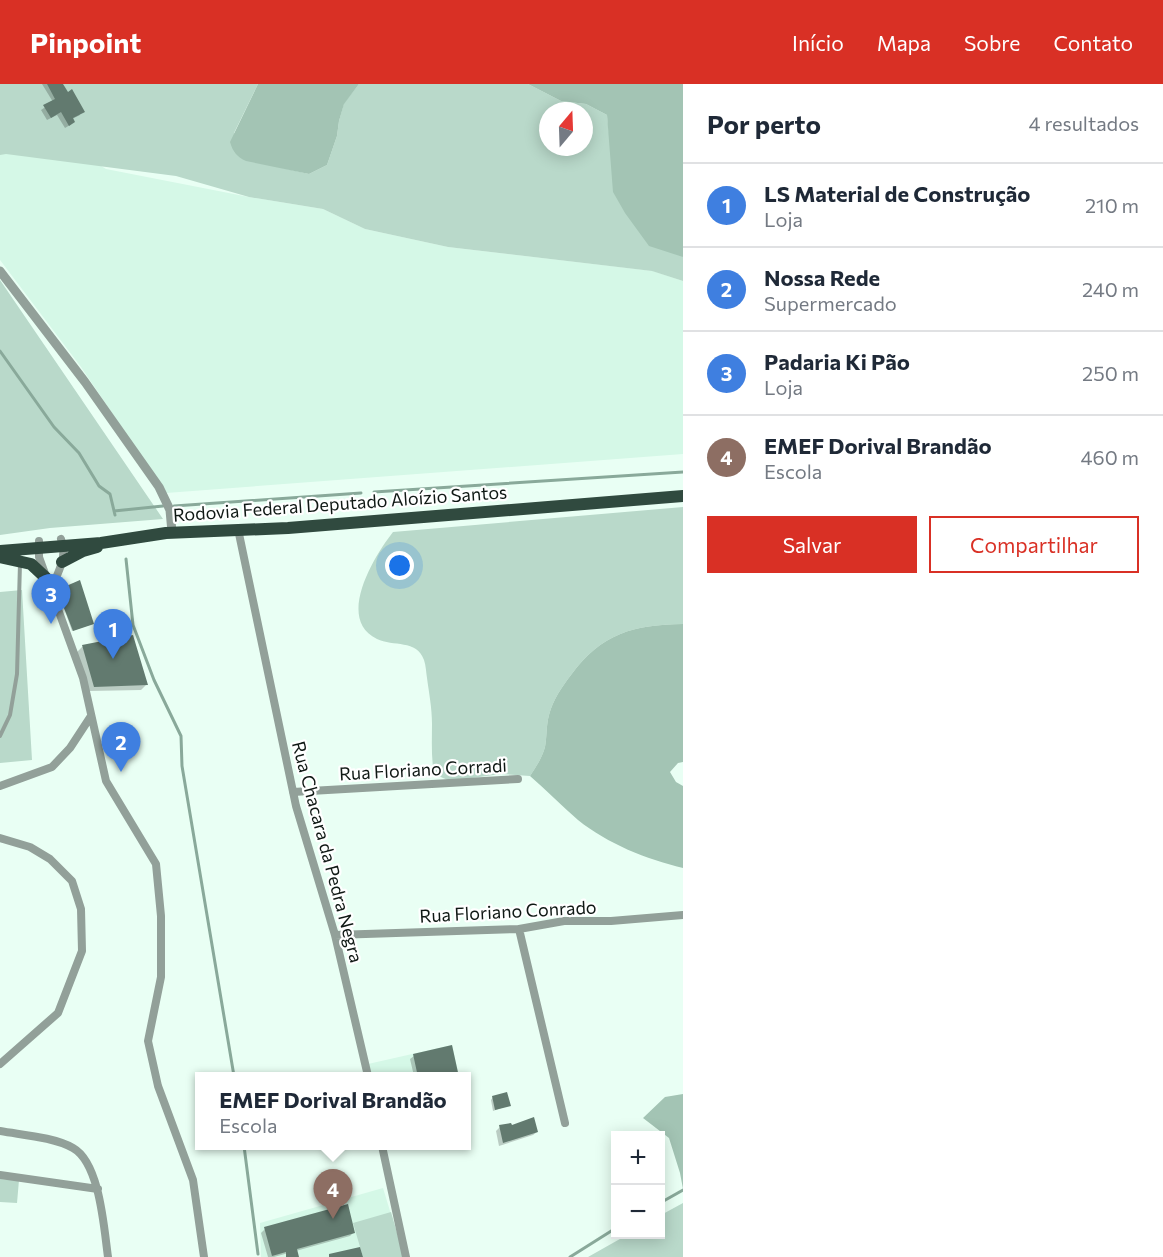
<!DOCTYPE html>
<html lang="pt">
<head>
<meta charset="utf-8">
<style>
	body { margin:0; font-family:Commissioner,sans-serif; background:#f2f2f3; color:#1f2937 }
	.controls { position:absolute; right:18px; bottom:18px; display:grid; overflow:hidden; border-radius:0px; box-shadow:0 3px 15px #0003 }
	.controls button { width:54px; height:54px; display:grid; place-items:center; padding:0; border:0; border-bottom:2px solid #e0e1e3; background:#fff; color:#1f2937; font:30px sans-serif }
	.compass { position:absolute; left:539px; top:18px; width:54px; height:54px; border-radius:50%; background:#fff; box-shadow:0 3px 15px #0003; rotate:19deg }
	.you { position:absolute; left:400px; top:482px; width:21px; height:21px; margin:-15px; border:4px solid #fff; border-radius:50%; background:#1a73e8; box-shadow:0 0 0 9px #1a73e833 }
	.badge { display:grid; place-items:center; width:39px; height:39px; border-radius:50%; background:#d93025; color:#fff; font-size:20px; font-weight:700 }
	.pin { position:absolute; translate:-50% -50px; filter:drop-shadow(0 2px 3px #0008) }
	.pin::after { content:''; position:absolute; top:32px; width:21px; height:18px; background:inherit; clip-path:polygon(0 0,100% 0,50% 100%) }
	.popup { position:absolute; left:195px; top:988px; width:276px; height:78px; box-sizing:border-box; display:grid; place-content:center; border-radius:0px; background:#fff; filter:drop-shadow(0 2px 4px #0005); font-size:20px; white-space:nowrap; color:#747a83 }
	.popup b { font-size:22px; color:#1f2937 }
	.popup::after { content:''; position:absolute; left:50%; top:100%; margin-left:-12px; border:12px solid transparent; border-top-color:#fff }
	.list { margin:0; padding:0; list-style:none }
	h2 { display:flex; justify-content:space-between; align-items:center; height:78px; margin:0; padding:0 24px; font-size:26px }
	h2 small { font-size:20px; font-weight:400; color:#747a83 }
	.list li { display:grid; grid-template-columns:39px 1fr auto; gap:18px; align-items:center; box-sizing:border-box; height:84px; padding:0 24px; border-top:2px solid #e0e1e3 }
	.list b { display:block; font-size:22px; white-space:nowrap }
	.list p { margin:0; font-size:20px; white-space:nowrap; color:#747a83 }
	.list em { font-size:20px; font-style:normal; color:#747a83 }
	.actions { display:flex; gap:12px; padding:18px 24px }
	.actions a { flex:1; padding:14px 0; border:2px solid #d93025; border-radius:0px; text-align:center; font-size:21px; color:#d93025 }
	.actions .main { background:#d93025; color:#fff }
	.map { position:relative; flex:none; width:683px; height:1173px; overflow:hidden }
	header { display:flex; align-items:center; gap:36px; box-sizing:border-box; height:84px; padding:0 30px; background:#d93025; color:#fff }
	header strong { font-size:28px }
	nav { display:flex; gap:33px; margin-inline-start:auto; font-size:21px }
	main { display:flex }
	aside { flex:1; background:#fff }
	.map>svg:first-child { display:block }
</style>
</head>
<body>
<header>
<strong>Pinpoint</strong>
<nav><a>Início</a><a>Mapa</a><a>Sobre</a><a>Contato</a></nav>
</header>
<main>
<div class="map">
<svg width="683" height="1173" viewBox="0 0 683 1173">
	<rect width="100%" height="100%" fill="#e9fff4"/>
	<path fill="#d5f8e7" d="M0,0L54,53L106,85L249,113L323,125L365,145L448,163L653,187L683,197V370L166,409L81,283L0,176Z
		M452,961L459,992H371L368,980Z
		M383,1104L404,1173H261L260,1139Z"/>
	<path fill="#b9d9ca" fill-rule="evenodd" d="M0,0H258L234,49L261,79L309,90L327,81L337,52L339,37L344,19L359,0H528L561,17L586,20L607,31L610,58L683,173V197L652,187L448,163L365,145L323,125L249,113L176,92L6,70L0,71ZM548,27H584V63H548Z
		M0,196L163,435L50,444L0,451Z
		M683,423V540C633,541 602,549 571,591C561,604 553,616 549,631C546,642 547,653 545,663C542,674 536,683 530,692L501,690L450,697L434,690C431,673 432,656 432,640C432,624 429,609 427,594C426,588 426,582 424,576C417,555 393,563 377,555C335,535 375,471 393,448Z
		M22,506L32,676L0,679V508Z
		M0,1095L19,1096L17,1119L0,1118Z
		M683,1119V1173H588L627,1151L660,1150L661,1131Z
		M391,1128L404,1173H363L353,1139Z"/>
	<path fill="#a3c4b4" d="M258,0H359L344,20L339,37L337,52L327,81L309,90L246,77C237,73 233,68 230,58Z
		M528,0H683V173L649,162L625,129L613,108L607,31L586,20L561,17Z
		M683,540V678L678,679L670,688L676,698L683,702V784C646,775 608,760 578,736C562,722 546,706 530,692C536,683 542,674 545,663C547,653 546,642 549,631C553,616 561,604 571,591C602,549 633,541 683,540Z
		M683,1010V1105L680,1089L669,1054L643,1034L665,1013Z"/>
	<path fill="#0003" d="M42,0H62L80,31L72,35L70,41L65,44L57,31L47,36L41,26L53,18Z
		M58,507L92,540L72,547Z
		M132,553L146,601L141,606L89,607L77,568L82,563Z
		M414,972L457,992H414L410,975Z
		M493,1013L510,1021L493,1027L491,1016Z
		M500,1043L537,1048L533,1051L499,1062L496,1047Z
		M265,1145L354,1148L350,1152L274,1173H268L261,1149Z"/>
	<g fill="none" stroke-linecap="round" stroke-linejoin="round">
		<path stroke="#89a99a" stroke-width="3" d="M0,267L54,343L79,369L99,402L110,410L115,431
			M374,408L683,388
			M174,422L361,409
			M114,427L163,422
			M126,475L133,541L154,596L181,652L182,682L234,992
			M244,1062L258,1170
			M660,1119L683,1106
			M570,1173L616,1144"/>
	</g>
	<path fill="#627a6f" d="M47,0H63L68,8L72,5L85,28L73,34L75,38L69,42L61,28L51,34L43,21L55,15Z
		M80,496L94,540L73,547L57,506Z
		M133,551L148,601L94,603L82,561Z
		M452,961L459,993H418L413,970Z
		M507,1008L511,1022L495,1026L492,1012Z
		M534,1033L538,1048L503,1059L499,1041L511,1039L512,1041Z
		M348,1120L355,1149L297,1165L299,1173H286V1168L272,1172L264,1143Z
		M360,1163L363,1173H329V1170Z"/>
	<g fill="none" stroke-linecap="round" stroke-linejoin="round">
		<path stroke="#92a099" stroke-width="4" d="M0,652L10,631L17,590L20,479"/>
		<path stroke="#92a099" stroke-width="8" d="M238,445L296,722L335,851L368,992
			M39,457V473L83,594L106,697L156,780L161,832V893L148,957L158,1002L193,1096L204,1173
			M51,505C58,489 68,472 61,455
			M0,702L52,683L70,664L91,632
			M293,708L518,695
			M0,754L30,763L50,775L72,797L81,825L82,867L58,929L0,980
			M519,845L565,1039
			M335,851L519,845L564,837H611L683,831
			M0,1047C22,1051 54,1053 73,1064C100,1079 104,1145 108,1173
			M382,1062L406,1173
			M0,1091L98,1105"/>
		<path stroke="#92a099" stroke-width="9" d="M0,187L85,298L159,403L170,426L172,448"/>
		<path stroke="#304a3f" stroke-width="12" d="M0,467L101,459L166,449L288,444L683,412
			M0,473L31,480L46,494
			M62,478L83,467L97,463"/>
	</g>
	<g text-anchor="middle" stroke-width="4.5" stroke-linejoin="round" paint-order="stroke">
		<g font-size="18" fill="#0f1814" stroke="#fff">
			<text transform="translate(340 420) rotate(-4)" y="6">Rodovia Federal Deputado Aloízio Santos</text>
			<text transform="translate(423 686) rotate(-3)" y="6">Rua Floriano Corradi</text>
			<text transform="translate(327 768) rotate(75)" y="6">Rua Chacara da Pedra Negra</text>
			<text transform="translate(508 828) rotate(-3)" y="6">Rua Floriano Conrado</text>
		</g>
	</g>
</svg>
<div class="controls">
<button>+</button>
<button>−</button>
</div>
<svg class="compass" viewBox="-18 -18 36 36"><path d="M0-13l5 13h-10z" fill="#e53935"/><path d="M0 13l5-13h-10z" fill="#747a83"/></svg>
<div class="you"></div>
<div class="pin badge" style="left:113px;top:575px;background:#3f7fe0">1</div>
<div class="pin badge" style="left:121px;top:688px;background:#3f7fe0">2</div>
<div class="pin badge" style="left:51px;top:540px;background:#3f7fe0">3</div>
<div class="pin badge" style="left:333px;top:1135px;background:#8d6e63">4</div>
<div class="popup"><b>EMEF Dorival Brandão</b>Escola</div>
</div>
<aside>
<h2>Por perto<small>4 resultados</small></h2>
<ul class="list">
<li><span class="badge" style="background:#3f7fe0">1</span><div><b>LS Material de Construção</b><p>Loja</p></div><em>210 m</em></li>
<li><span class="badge" style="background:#3f7fe0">2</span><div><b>Nossa Rede</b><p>Supermercado</p></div><em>240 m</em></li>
<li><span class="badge" style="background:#3f7fe0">3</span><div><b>Padaria Ki Pão</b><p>Loja</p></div><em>250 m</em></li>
<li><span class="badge" style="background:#8d6e63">4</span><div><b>EMEF Dorival Brandão</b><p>Escola</p></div><em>460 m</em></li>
</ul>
<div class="actions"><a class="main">Salvar</a><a>Compartilhar</a></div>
</aside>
</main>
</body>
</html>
